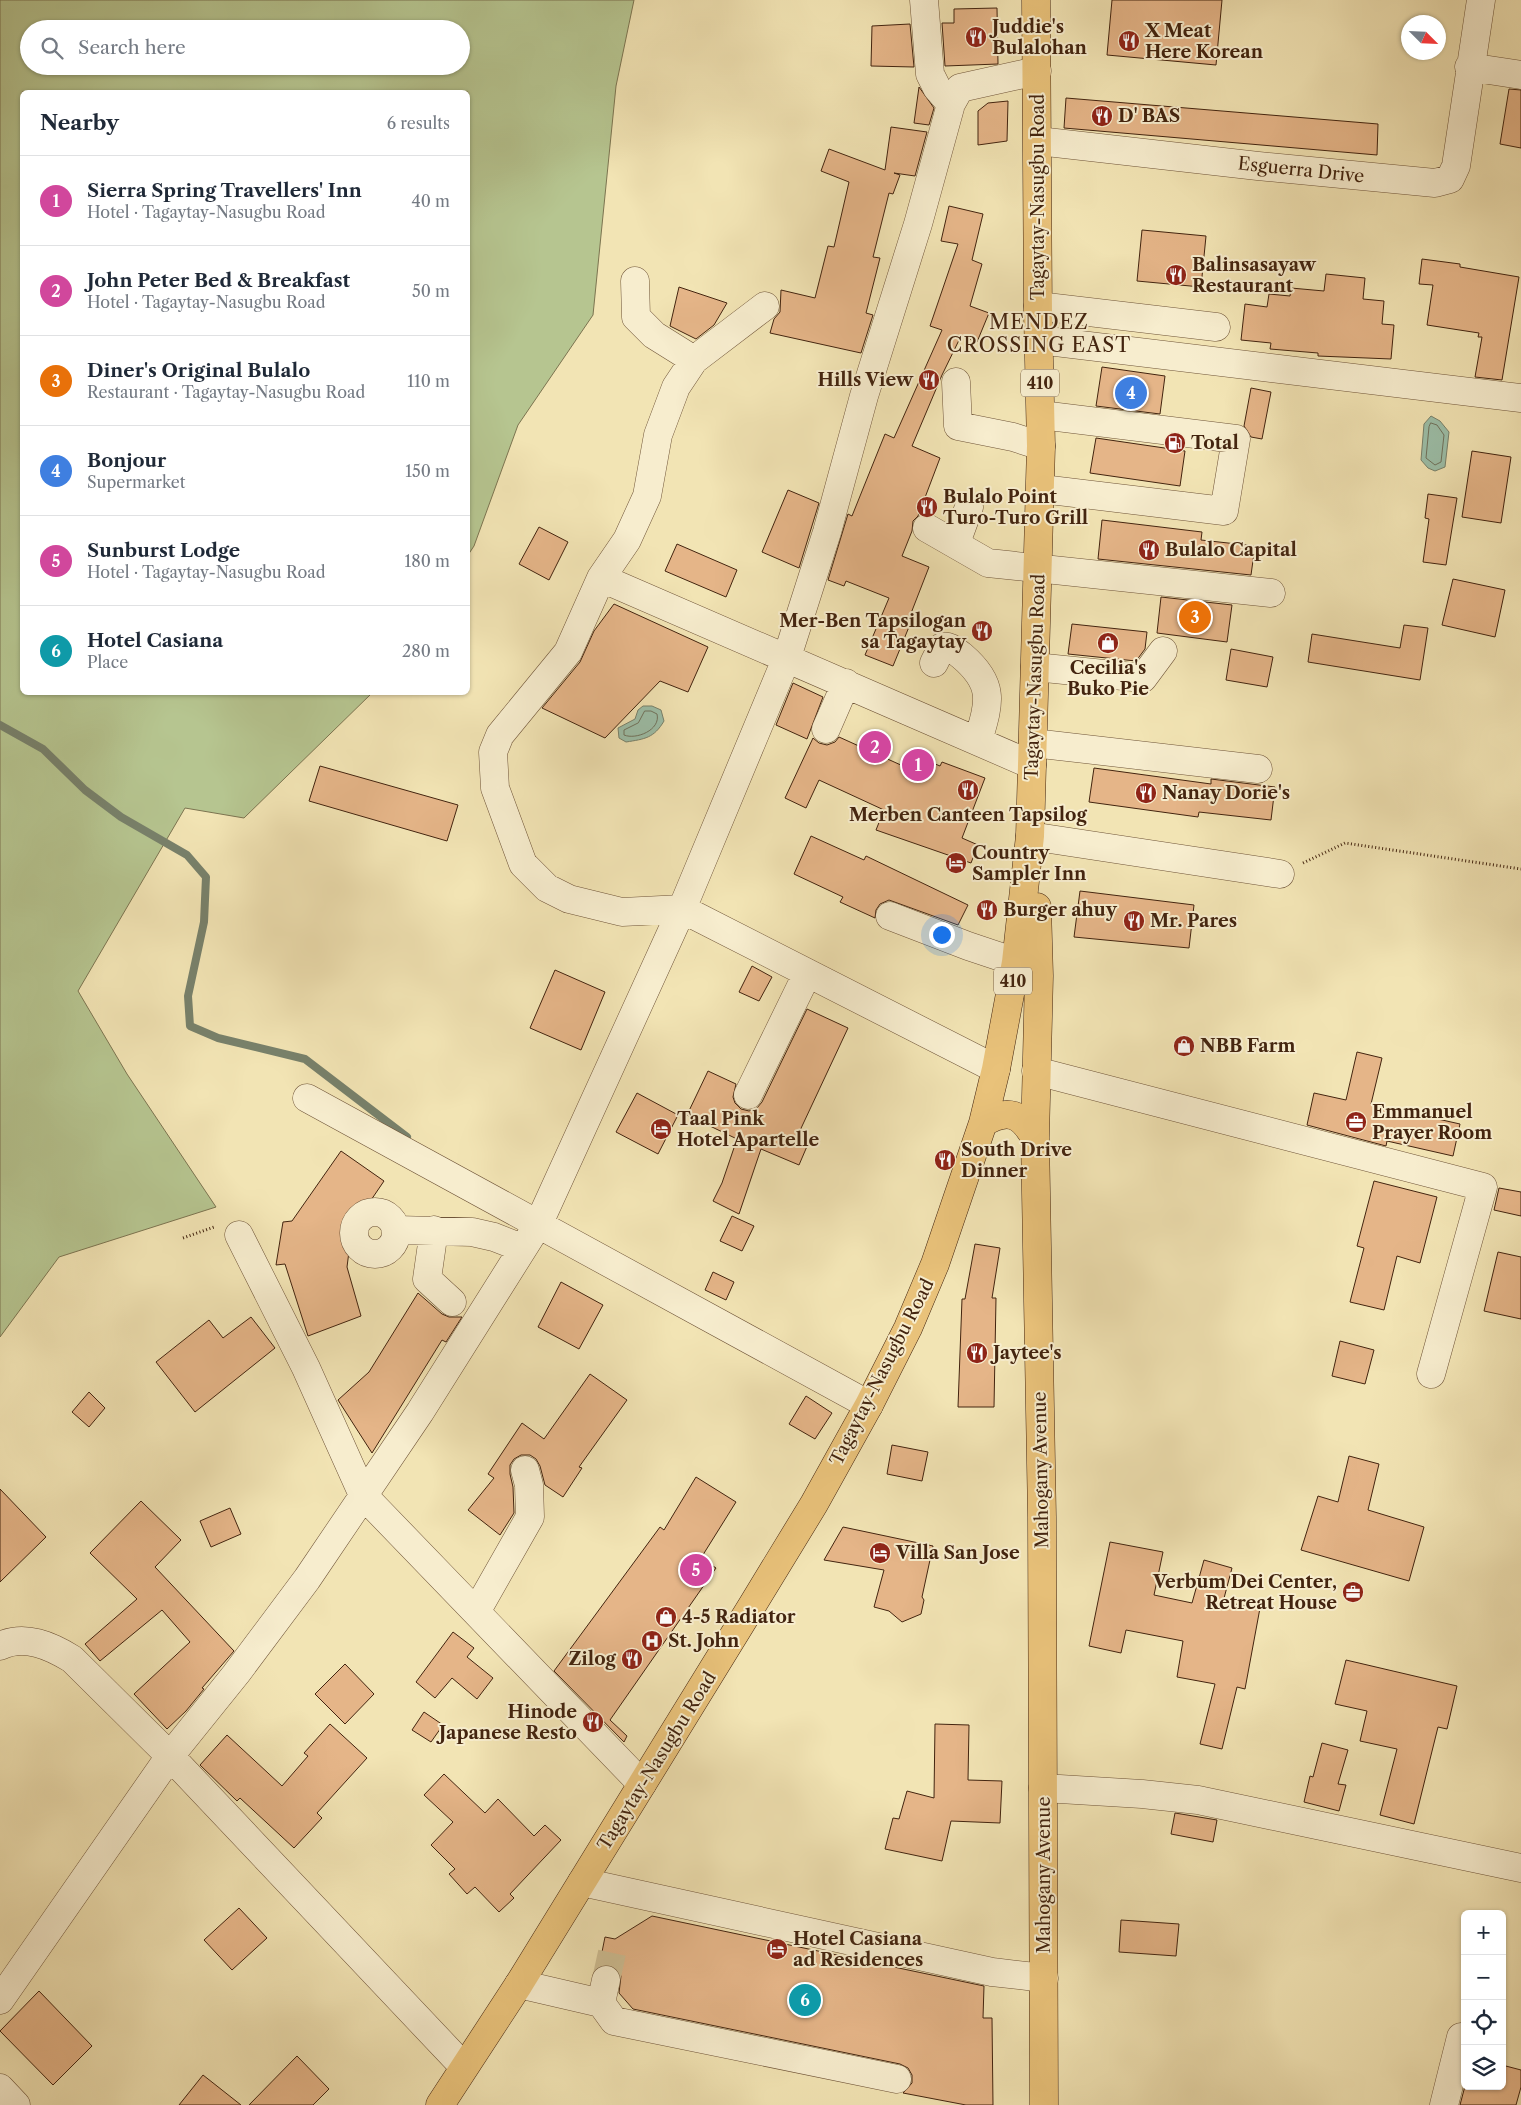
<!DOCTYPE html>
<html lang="en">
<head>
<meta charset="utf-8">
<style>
	body { margin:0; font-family:"Libre Caslon Text",serif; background:#f6f6f7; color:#1f2937 }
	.controls { position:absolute; right:15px; bottom:15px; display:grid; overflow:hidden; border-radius:8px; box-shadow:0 1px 4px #0004 }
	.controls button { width:45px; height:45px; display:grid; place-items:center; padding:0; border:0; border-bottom:1px solid #e0e1e3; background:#fff; color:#1f2937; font:25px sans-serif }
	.compass { position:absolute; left:1401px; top:15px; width:45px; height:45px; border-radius:50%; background:#fff; box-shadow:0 1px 4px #0004; rotate:114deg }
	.you { position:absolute; left:941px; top:934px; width:18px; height:18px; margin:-12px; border:4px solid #fff; border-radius:50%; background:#1a73e8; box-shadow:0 0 0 8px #1a73e833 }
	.badge { display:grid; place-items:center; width:32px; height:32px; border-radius:50%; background:#d93025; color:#fff; font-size:16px; font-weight:700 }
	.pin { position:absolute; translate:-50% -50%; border:2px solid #fff; box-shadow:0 1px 5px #0006 }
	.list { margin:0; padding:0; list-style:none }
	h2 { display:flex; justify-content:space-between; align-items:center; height:65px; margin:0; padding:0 20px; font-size:21px }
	h2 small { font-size:16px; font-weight:400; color:#747a83 }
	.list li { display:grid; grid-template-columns:32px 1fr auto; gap:15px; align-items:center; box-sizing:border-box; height:90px; padding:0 20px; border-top:1px solid #e0e1e3 }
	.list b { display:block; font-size:19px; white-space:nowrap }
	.list p { margin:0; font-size:16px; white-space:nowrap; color:#747a83 }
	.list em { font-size:16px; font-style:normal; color:#747a83 }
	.icon { flex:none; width:28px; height:28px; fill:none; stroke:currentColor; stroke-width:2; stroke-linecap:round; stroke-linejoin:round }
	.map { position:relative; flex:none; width:1521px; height:2105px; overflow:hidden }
	.search { position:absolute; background:#fff; box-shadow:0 1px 4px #0004; left:20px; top:20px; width:450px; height:55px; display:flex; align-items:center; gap:12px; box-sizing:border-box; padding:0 18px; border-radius:28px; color:#747a83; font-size:19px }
	.panel { position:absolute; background:#fff; box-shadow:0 1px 4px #0004; left:20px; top:90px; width:450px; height:605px; border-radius:8px }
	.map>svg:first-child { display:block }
</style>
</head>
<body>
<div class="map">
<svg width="1521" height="2105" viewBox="0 0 1521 2105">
	<rect width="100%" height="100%" fill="#f2e4b4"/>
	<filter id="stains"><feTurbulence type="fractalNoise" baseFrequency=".004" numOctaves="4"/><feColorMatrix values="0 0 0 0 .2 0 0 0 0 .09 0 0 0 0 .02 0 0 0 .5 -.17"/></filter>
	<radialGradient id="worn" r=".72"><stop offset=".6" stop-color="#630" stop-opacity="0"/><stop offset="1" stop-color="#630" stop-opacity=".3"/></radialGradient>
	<path fill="#b6c590" stroke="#7c7450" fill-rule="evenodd" d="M0,0H634L616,86L593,315L518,425L474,546L468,555V92H22V692L372,693L244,818L185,808L78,991L127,1074L216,1207L59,1257L0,1337ZM29,29H461V66H29Z"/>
	<path fill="#9cbfa9" stroke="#78816b" d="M1431,416L1440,421L1449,432L1445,467L1435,471L1428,468L1421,460L1424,424Z
		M643,706H652L661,710L664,721C654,738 645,739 626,742L619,738L618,728L635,719L638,710Z"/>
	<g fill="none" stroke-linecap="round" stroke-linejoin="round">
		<path stroke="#70725c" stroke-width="1" d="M1431,423L1437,425L1444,435L1441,462L1435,465L1426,458L1429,427Z
			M645,711H651L657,714C661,730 636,740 624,735V730L638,723Z"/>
		<path stroke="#78816b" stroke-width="8" d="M0,725L43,749L85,790L121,817L187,855L206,877L204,922L188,996L190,1026L218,1038L305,1059L407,1137"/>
	</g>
	<path fill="#e5b588" stroke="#43240f" d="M1112,0H1222L1216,65L1107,55Z
		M997,8L998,64L945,66L942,23H954V9Z
		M910,24L914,67L871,66L872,26Z
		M919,87L934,108L929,125L914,123Z
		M1509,89L1521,90V148L1500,144Z
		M1066,98L1378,124L1377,155L1064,128Z
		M1008,101L1007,141L978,145V111L988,103Z
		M891,127L927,132L915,176L894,173L900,175L893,194L889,193L873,257L880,258L866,313L873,315L861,353L770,333L774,319L780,312L781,290L815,298L828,246L834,247L849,182L821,171L829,149L885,170Z
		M949,206L983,214L972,260L982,264L970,306L989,313L977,342L961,336L942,375L912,446L940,458L918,516L913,521L912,531L902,556L929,567L908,621L911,622L893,666L865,655L889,598L846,581L844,586L828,580L848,514L852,516L885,434L894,438L942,330L930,326L958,244L941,241Z
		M1142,230L1206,236L1201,287L1137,281Z
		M1422,259L1460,264V267L1519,277L1502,380L1475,377L1482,337H1478L1479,333L1427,325L1433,285L1419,284Z
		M1326,274L1365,278L1363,299L1384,301L1382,324L1394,325L1391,359L1318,356V353L1270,349L1271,343L1241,340L1245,304L1267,307L1269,294L1290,296L1291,288L1324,291Z
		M679,287L727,303L714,325L696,339L670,326Z
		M1102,367L1165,376L1160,414L1096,406Z
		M1251,388L1271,392L1262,439L1251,437L1244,426Z
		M1096,438L1185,451L1180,486L1090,473Z
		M1472,451L1511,457L1501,523L1462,517Z
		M788,490L819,503L799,568L762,552Z
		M1428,494L1457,498L1446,565L1423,562L1429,519L1425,518Z
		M1102,520L1202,532L1201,540L1255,546L1251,575L1098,559Z
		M539,527L568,542L549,580L519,564Z
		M677,544L737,570L726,597L665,571Z
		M1453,579L1505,590L1495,637L1442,625Z
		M1161,597L1232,605L1227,642L1157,633Z
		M614,604L708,647L688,692L660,681L605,738L542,708L580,662L594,631Z
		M1072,624L1147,632L1145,649L1136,661L1068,654Z
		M1404,625L1428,628L1420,680L1308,662L1312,634L1400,648Z
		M1231,649L1273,657L1267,687L1226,680Z
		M793,683L823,697L807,739L776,725Z
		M839,737L903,766L909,753L940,766L942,762L985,778L962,838L978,845L971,863L876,830L884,810L819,780L806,808L785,798L813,738L819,743L827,745L835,742Z
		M320,766L458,805L447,841L309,801Z
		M1094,768L1211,784V779L1275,787L1271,820L1199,812L1198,817L1089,802Z
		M811,836L864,860L866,856L968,905L958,925L889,900L880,904L876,910L875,918L840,902L843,897L794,874Z
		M1080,891L1194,905L1189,948L1074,937Z
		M752,966L772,977L759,1001L739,992Z
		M555,970L605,992L581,1050L530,1028Z
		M807,1009L848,1028L796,1139L808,1144L799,1165L761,1149L739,1214L713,1201L722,1183L737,1139L687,1115L708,1071L736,1084L733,1097L735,1103L741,1109L749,1111L757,1108L762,1102Z
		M1357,1052L1382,1058L1371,1104L1460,1124L1453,1156L1387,1141L1386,1146L1307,1125L1314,1093L1346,1100Z
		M637,1093L678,1115L658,1154L616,1132Z
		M341,1151L384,1181L352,1228L347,1267L361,1316L308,1336L285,1264L276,1265L283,1222L292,1221Z
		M1374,1181L1437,1197L1420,1263L1397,1256L1384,1310L1350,1302L1364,1248L1357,1246Z
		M1499,1188L1521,1192V1216L1494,1210Z
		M732,1216L754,1226L742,1251L720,1241Z
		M975,1244L1000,1248L992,1298H996L994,1407H958L962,1299H965Z
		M1498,1252L1521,1257V1319L1484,1311Z
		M713,1272L734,1282L726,1300L705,1290Z
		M561,1282L603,1305L579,1349L538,1327Z
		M418,1293L442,1314L449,1317H462L446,1342L442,1340L372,1453L338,1400L369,1372Z
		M251,1317L275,1348L195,1412L156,1362L209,1320L223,1338Z
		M1340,1341L1374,1350L1365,1384L1332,1376Z
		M590,1374L627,1400L579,1467L582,1468L563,1497L545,1485L540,1466L536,1459L530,1455H521L514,1459L510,1465V1474L513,1487L514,1513L500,1535L468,1510L494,1478L488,1474L522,1423L544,1439Z
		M89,1392L105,1408L89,1427L72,1412Z
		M806,1396L832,1413L815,1439L789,1424Z
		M892,1445L928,1452L922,1481L887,1474Z
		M1349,1456L1379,1464L1368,1510L1424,1527L1409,1581L1301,1550L1318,1496L1338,1502Z
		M696,1477L736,1502L701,1558L716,1568L610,1720L627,1736L624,1742L554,1671L660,1527L664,1530Z
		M0,1489L46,1537L0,1582Z
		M141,1501L181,1540L155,1567L234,1651L202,1688L204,1689L186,1711L167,1729L134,1694L190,1642L162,1610L100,1661L85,1644L137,1599L90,1553Z
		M230,1508L241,1534L211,1547L200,1521Z
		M843,1527L933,1546L922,1597L924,1600L921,1614L902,1622L889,1611L874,1607L884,1570L824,1560Z
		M1110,1542L1163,1552L1154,1595L1192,1603L1204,1560L1232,1568L1223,1602L1260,1608L1245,1689L1237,1687L1222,1749L1200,1744L1215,1684L1177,1677L1183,1641L1126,1630L1121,1653L1089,1646Z
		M453,1632L474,1648L467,1657L493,1678L477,1699L452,1678L435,1698L416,1682Z
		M1346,1660L1457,1686L1447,1729L1438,1727L1414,1824L1380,1815L1397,1749L1360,1741L1367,1711L1335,1704Z
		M345,1664L374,1694L345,1724L315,1694Z
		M424,1712L443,1725L431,1742L412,1730Z
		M330,1724L367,1758L317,1813L322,1818L294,1848L240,1798L237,1801L200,1765L227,1735L282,1786L308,1756L304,1753Z
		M935,1724L969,1725L968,1780L1002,1781L1000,1823L951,1821L942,1861L885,1849L893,1818L899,1819L907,1791L934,1798Z
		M1322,1743L1348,1750L1338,1784L1346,1785L1339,1811L1304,1802L1310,1776L1313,1777Z
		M444,1774L485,1813L498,1799L534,1836L545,1825L561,1840L510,1894L514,1898L499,1912L475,1887L467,1894L449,1874L455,1869L431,1845L453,1822L424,1795Z
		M1175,1813L1217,1820L1213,1842L1171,1834Z
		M239,1908L267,1938L232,1970L204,1940Z
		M652,1916L984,1986L983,2018H992L993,2105H966L903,2093L912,2083V2075L908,2068L900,2064L633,2009L619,1993L621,1976L617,1969L609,1965L599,1967L605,1937L615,1939Z
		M1121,1920L1179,1924L1176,1956L1119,1952Z
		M39,1991L92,2046L53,2085L0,2031Z
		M297,2056L329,2089L313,2105H249Z
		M1502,2065L1521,2070V2087L1516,2105H1460L1465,2086H1502Z
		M203,2075L241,2105H179Z"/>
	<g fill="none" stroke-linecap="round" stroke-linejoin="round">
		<path stroke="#cfbe93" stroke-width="28" stroke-dasharray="28 14" stroke-linecap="butt" d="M606,1980L615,1939"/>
		<g stroke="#6f5438" stroke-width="29">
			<path id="minor" d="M924,0L930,74L937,88L951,104
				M1469,67L1521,75
				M1038,141L1258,166L1435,183L1450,179L1456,166L1481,0
				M635,281L636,317L654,335L694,360
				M765,306L694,360L676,387L658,435L647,496L627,540L601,578L568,652L500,735L493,752L495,788L523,864L547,888L569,899L622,912L682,909L996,1069
				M1038,306L1216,327
				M1039,340L1521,398
				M956,382L958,426L1013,437L1041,446
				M1041,415L1236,439L1224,511L1050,490L1041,491
				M927,528L988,563L1271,593
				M956,543L969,507
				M601,578L1032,765
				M934,663L942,647C950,645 955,651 962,656C996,685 989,703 978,741
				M1035,667L1143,678L1163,651
				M826,729L846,683
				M1033,743L1258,769
				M1030,836L1280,874
				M890,916L968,946L1016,962
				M1036,1071L1483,1187L1431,1374
				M748,1095L807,974
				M307,1098L869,1405
				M354 1233a21 21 0 1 1 42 0a21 21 0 1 1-42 0Z
				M397,1230L472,1232L494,1237L522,1248
				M434,1230L427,1279L452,1302
				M239,1235L306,1368L363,1495L642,1784
				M476,1612L530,1517L529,1485L525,1470
				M0,1646C25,1634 51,1646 72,1659L170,1756L464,2067
				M1043,1788L1142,1794L1198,1800L1521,1868
				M582,1882L992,1972L1044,1978
				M519,1984L601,2003L614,2021L897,2079
				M0,2000L170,1756L236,1674L307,1579L420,1412L539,1223L682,909L787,657L827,532L864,396L918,224L951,104L960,88L1037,71
				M601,2003L606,1980
				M0,2088L16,2105
				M1444,2105L1461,2037"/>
		</g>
		<g stroke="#43240f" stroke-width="29">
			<path id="major" d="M1037,907L1039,976L1035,1138L1042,1517L1044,2105
				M983,1123C1008,1108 1021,1113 1035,1138
				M440,2105L519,1984L753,1604L814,1504L869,1405L908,1328L935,1264L983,1123L996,1069L1016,962L1030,836L1041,446L1038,316L1036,0"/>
		</g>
		<path stroke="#43240f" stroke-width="3" stroke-dasharray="1 2.5" stroke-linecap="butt" d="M1303,863L1345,843L1521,869
			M183,1238L214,1227"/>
		<use href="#minor" stroke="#f7edce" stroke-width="28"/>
		<use href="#major" stroke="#e9c27a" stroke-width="28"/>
	</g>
	<defs>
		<g id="restaurant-disc" transform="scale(1.125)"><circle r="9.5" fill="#8f2418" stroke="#f7edce"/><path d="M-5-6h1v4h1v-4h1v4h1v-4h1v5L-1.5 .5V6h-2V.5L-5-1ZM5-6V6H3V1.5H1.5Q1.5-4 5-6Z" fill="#fff"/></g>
		<g id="fuel-disc" transform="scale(1.125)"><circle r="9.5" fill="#8f2418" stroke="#f7edce"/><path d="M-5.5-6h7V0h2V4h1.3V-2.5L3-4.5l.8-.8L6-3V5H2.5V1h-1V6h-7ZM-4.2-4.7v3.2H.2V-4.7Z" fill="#fff"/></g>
		<g id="shop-disc" transform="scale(1.125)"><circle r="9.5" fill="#8f2418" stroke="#f7edce"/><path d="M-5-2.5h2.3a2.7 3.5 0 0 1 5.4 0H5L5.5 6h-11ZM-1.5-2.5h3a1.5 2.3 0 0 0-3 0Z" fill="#fff"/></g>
		<g id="hotel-disc" transform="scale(1.125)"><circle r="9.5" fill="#8f2418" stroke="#f7edce"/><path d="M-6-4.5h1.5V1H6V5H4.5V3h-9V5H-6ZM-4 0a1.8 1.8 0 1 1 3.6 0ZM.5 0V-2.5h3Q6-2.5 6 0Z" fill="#fff"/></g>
		<g id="office-disc" transform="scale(1.125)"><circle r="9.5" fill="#8f2418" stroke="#f7edce"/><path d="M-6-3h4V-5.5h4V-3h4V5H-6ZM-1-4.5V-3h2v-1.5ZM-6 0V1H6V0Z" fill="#fff"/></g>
		<g id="hospital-disc" transform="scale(1.125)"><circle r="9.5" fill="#8f2418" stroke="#f7edce"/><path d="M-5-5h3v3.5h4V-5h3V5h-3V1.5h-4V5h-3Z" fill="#fff"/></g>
	</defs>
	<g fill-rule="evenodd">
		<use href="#restaurant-disc" x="976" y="37"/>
		<use href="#restaurant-disc" x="1129" y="41"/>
		<use href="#restaurant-disc" x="1102" y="116"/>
		<use href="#restaurant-disc" x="1176" y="275"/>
		<use href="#restaurant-disc" x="929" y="380"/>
		<use href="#fuel-disc" x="1175" y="443"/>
		<use href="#restaurant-disc" x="927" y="507"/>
		<use href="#restaurant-disc" x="1149" y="550"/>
		<use href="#restaurant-disc" x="982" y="631"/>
		<use href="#shop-disc" x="1108" y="643"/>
		<use href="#restaurant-disc" x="968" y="790"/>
		<use href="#restaurant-disc" x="1146" y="793"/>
		<use href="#hotel-disc" x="956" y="863"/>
		<use href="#restaurant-disc" x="987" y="910"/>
		<use href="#restaurant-disc" x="1134" y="921"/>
		<use href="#shop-disc" x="1184" y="1046"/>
		<use href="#office-disc" x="1356" y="1122"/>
		<use href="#hotel-disc" x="661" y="1129"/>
		<use href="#restaurant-disc" x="945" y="1160"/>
		<use href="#restaurant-disc" x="977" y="1353"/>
		<use href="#hotel-disc" x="880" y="1553"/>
		<use href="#office-disc" x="1353" y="1592"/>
		<use href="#shop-disc" x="666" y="1617"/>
		<use href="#hospital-disc" x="652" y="1641"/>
		<use href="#restaurant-disc" x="632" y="1659"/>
		<use href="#restaurant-disc" x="593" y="1722"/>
		<use href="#hotel-disc" x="777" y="1949"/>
	</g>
	<g text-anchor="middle" stroke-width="4" stroke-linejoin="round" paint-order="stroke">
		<g fill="#f7edce" stroke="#796048" stroke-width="1">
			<rect x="1021" y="369.5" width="38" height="27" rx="4"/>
			<rect x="994" y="967.5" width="38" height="27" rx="4"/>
		</g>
		<g font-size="16" font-weight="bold" fill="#43240f">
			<text x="1040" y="389">410</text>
			<text x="1013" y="987">410</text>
		</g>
		<g font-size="18" font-weight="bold" fill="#43240f" stroke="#f7edce" text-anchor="start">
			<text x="992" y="33">Juddie's<tspan x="992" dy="21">Bulalohan</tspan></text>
			<text x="1145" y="37">X Meat<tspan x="1145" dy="21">Here Korean</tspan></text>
			<text x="1118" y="122">D' BAS</text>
			<text x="1192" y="271">Balinsasayaw<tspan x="1192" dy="21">Restaurant</tspan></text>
			<text x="913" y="386" text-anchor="end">Hills View</text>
			<text x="1191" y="449">Total</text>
			<text x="943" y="503">Bulalo Point<tspan x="943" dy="21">Turo-Turo Grill</tspan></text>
			<text x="1165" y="556">Bulalo Capital</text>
			<text x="966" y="627" text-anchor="end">Mer-Ben Tapsilogan<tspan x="966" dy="21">sa Tagaytay</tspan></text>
			<text x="1108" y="674" text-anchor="middle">Cecilia's<tspan x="1108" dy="21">Buko Pie</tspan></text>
			<text x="1162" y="799">Nanay Dorie's</text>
			<text x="968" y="821" text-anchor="middle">Merben Canteen Tapsilog</text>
			<text x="972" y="859">Country<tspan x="972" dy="21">Sampler Inn</tspan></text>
			<text x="1003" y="916">Burger ahuy</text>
			<text x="1150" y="927">Mr. Pares</text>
			<text x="1200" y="1052">NBB Farm</text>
			<text x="1372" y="1118">Emmanuel<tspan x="1372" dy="21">Prayer Room</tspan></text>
			<text x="677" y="1125">Taal Pink<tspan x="677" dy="21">Hotel Apartelle</tspan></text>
			<text x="961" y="1156">South Drive<tspan x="961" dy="21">Dinner</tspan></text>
			<text x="993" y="1359">Jaytee's</text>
			<text x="896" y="1559">Villa San Jose</text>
			<text x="1337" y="1588" text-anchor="end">Verbum Dei Center,<tspan x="1337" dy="21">Retreat House</tspan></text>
			<text x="682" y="1623">4-5 Radiator</text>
			<text x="668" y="1647">St. John</text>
			<text x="616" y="1665" text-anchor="end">Zilog</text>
			<text x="577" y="1718" text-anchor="end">Hinode<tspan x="577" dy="21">Japanese Resto</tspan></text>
			<text x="793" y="1945">Hotel Casiana<tspan x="793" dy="21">ad Residences</tspan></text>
		</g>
		<g font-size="18" fill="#43240f" stroke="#f7edce">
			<text transform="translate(1301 170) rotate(6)" y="6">Esguerra Drive</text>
			<text transform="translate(1038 197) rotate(-90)" y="6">Tagaytay-Nasugbu Road</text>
			<text transform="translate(1035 677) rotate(-88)" y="6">Tagaytay-Nasugbu Road</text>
			<text transform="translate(882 1372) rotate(-63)" y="6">Tagaytay-Nasugbu Road</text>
			<text transform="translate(1041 1470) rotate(-91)" y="6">Mahogany Avenue</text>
			<text transform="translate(657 1761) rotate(-58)" y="6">Tagaytay-Nasugbu Road</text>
			<text transform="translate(1044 1875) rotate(-90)" y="6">Mahogany Avenue</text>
		</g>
		<g font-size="20" letter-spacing="1" fill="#43240f" stroke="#f7edce">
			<text x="1039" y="329">MENDEZ<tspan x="1039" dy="23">CROSSING EAST</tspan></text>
		</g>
	</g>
	<rect width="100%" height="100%" filter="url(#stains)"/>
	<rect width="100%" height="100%" fill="url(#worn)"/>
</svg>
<div class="controls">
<button>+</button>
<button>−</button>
<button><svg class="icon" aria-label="locate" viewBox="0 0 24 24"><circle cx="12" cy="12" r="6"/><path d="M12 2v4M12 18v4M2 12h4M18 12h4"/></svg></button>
<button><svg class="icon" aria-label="layers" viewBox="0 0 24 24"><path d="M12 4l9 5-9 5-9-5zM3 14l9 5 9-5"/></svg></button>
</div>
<svg class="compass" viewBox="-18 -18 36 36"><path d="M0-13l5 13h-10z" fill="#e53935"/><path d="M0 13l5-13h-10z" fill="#747a83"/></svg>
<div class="you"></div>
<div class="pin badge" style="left:918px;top:765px;background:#d1479c">1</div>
<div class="pin badge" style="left:875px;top:747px;background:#d1479c">2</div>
<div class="pin badge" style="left:1195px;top:617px;background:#e8710a">3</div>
<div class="pin badge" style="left:1131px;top:393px;background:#3f7fe0">4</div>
<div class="pin badge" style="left:696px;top:1570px;background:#d1479c">5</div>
<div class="pin badge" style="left:805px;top:2000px;background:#0f9aa8">6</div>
<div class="search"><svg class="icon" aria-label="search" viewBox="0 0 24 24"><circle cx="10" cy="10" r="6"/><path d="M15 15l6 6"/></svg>Search here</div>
<section class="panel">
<h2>Nearby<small>6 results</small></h2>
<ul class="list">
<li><span class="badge" style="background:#d1479c">1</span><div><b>Sierra Spring Travellers' Inn</b><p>Hotel · Tagaytay-Nasugbu Road</p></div><em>40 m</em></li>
<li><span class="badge" style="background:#d1479c">2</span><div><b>John Peter Bed &amp; Breakfast</b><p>Hotel · Tagaytay-Nasugbu Road</p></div><em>50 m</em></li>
<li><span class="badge" style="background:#e8710a">3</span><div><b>Diner's Original Bulalo</b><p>Restaurant · Tagaytay-Nasugbu Road</p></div><em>110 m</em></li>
<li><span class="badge" style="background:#3f7fe0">4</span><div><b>Bonjour</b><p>Supermarket</p></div><em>150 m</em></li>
<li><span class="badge" style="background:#d1479c">5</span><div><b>Sunburst Lodge</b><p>Hotel · Tagaytay-Nasugbu Road</p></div><em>180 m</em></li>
<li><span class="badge" style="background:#0f9aa8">6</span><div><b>Hotel Casiana</b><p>Place</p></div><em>280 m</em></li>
</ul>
</section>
</div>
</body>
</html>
